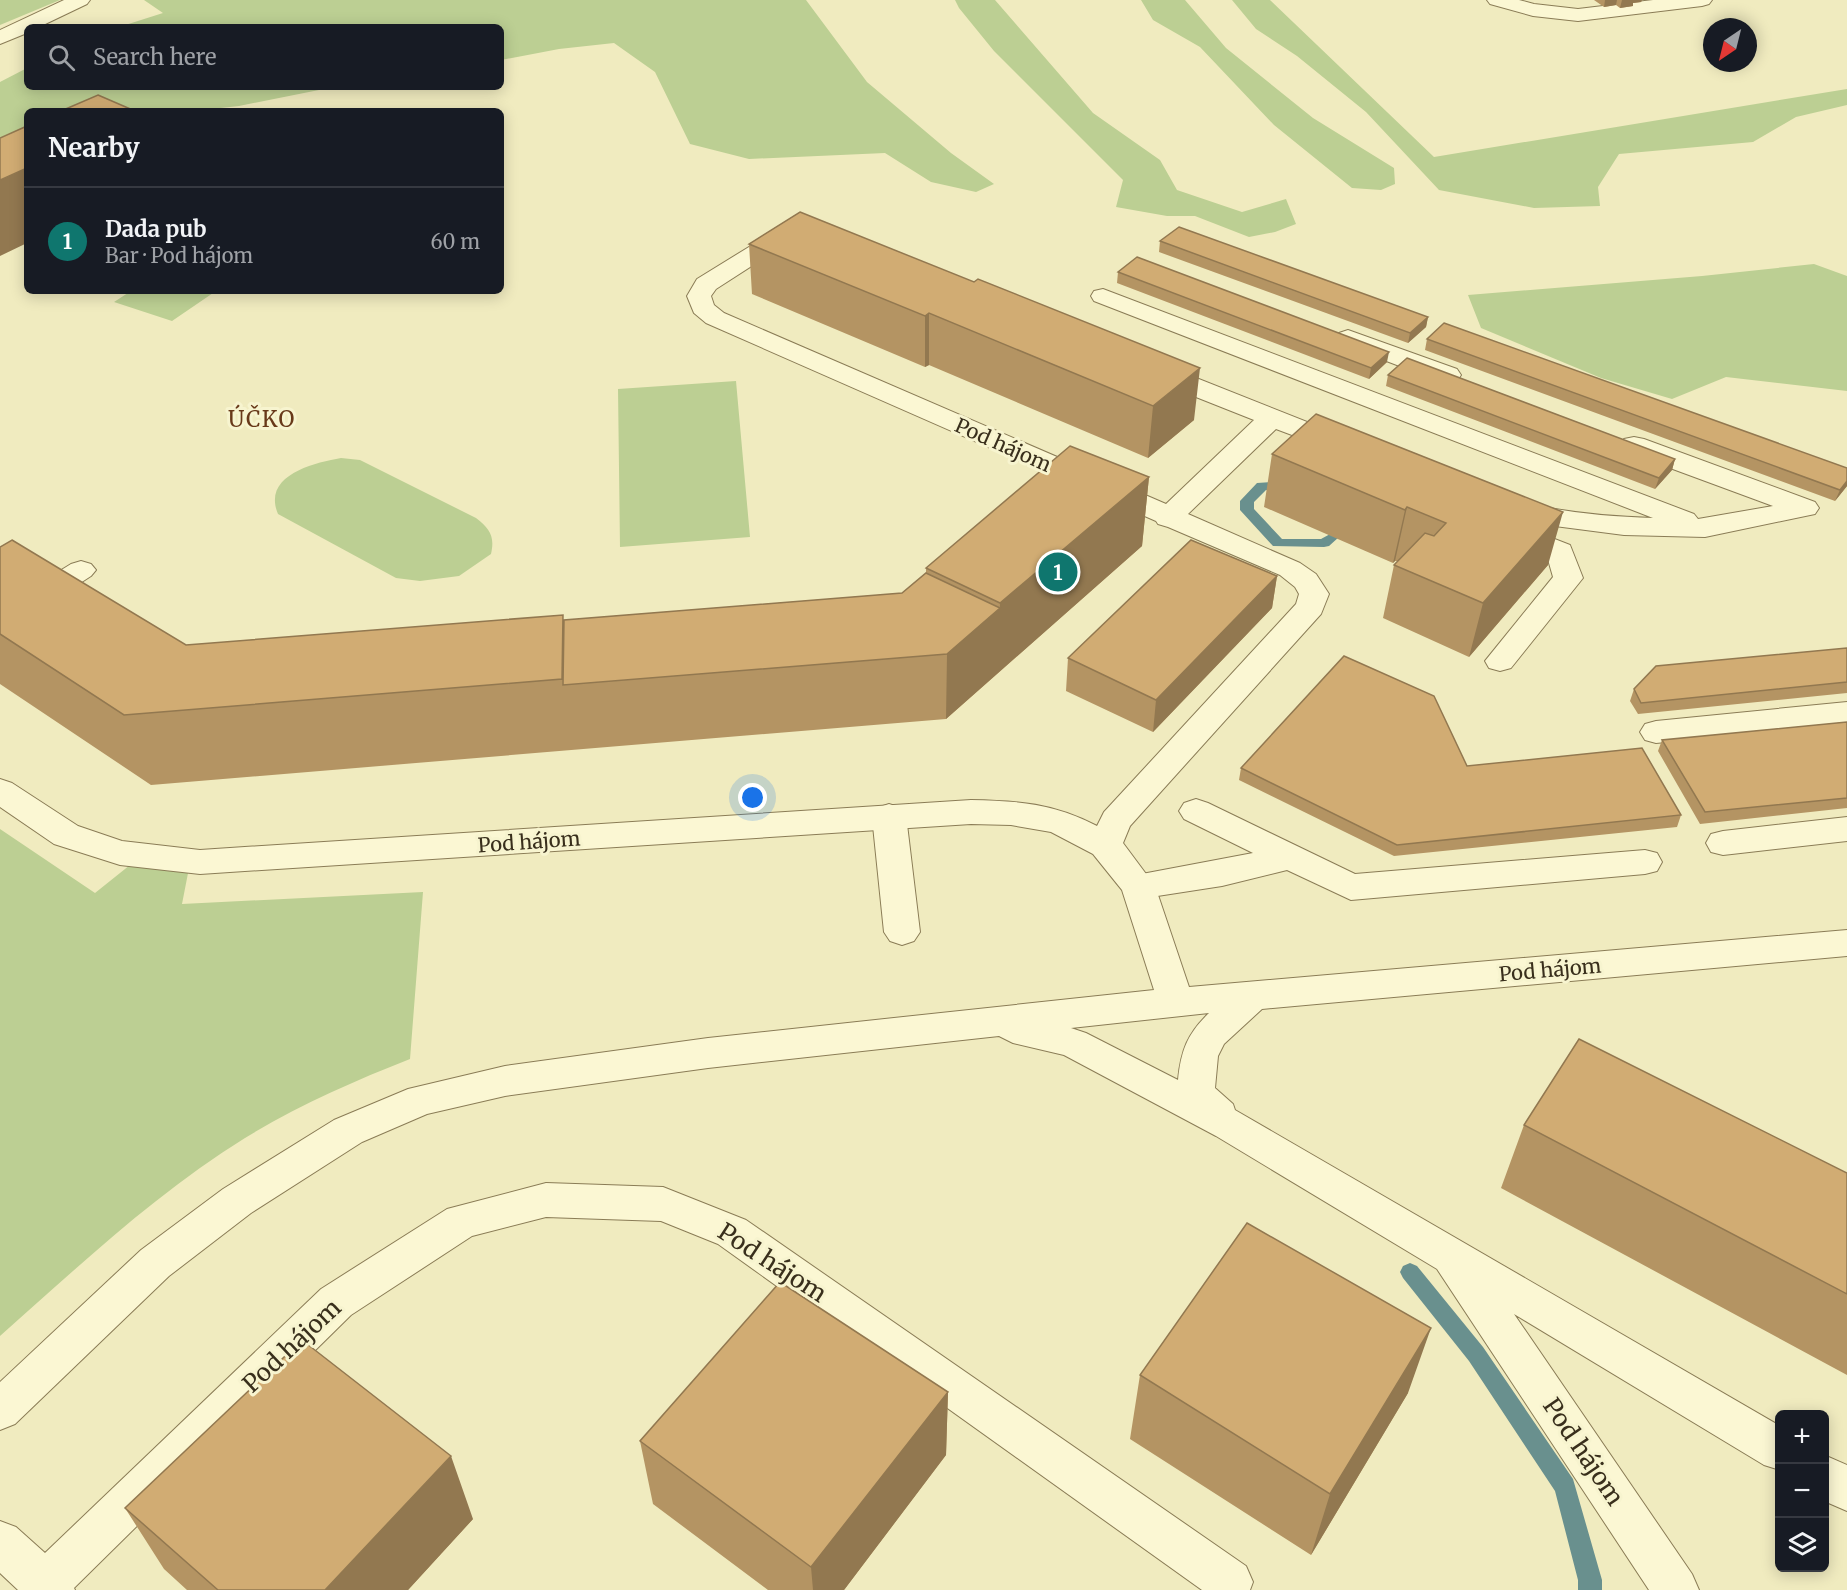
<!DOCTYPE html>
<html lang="en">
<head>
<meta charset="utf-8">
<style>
	body { margin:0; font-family:Merriweather,serif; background:#242831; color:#f1f3f6 }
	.controls { position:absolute; right:18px; bottom:18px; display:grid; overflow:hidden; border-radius:9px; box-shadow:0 3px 15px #0003 }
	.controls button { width:54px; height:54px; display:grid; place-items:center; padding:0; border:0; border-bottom:2px solid #363941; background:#171b24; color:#f1f3f6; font:30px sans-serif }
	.compass { position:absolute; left:1703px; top:18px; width:54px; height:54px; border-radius:50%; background:#171b24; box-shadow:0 3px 15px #0003; rotate:215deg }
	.you { position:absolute; left:753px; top:798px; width:21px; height:21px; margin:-15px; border:4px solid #fff; border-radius:50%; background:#1a73e8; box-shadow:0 0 0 9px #1a73e833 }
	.badge { display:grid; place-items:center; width:39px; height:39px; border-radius:50%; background:#0f766e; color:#fff; font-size:20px; font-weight:700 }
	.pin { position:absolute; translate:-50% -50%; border:3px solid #fff; box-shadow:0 2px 6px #0006 }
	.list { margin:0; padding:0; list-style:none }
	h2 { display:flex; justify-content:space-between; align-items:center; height:78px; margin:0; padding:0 24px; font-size:26px }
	h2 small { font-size:20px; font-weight:400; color:#9ea1a6 }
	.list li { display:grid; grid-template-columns:39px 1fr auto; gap:18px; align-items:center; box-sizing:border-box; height:108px; padding:0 24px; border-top:2px solid #363941 }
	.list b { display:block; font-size:22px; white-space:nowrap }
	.list p { margin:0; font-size:20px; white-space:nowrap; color:#9ea1a6 }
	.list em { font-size:20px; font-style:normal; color:#9ea1a6 }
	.icon { flex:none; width:33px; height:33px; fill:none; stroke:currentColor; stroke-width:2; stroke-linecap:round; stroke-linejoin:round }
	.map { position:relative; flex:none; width:1847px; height:1590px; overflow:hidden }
	.search { position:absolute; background:#171b24; box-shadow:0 3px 15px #0003; left:24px; top:24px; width:480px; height:66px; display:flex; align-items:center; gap:15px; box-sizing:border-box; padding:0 21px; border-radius:9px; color:#9ea1a6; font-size:22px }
	.panel { position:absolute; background:#171b24; box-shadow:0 3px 15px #0003; left:24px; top:108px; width:480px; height:186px; border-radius:9px }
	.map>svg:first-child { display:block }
</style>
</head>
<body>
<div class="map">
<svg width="1847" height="1590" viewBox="0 0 1847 1590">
	<rect width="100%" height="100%" fill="#f0ebbf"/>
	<path fill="#bccf93" d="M0,0H60L0,25Z
		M144,0H806L867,82L951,153L994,184L976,192L931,182L885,153L749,159L690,144L655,72L614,43L559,49L501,60V27H119L163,13Z
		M955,0H995L1093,113L1160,160L1177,190L1242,212L1286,199L1296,224L1275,232L1249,237L1195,216H1167L1116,207L1123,180L994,51L959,8Z
		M1141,0H1185L1226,48L1313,118L1394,168L1395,184L1381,190L1352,188L1274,125L1200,47L1153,20Z
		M1232,0H1270L1434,157L1847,89V105L1796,117L1753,142L1619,154L1598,187L1600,206L1534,208L1439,190L1366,112L1297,56L1256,29Z
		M27,68V87H334L239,106L193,111H27V128L0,140V82Z
		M1814,264L1847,276V391L1726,377L1672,399L1601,378L1481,328L1468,295L1702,276Z
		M131,291H216L172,321L114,302Z
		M736,381L750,537L620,547L618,389Z
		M341,458L360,460L476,518C490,529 495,536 491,554L459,576L420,581L396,578L278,514C262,476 312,463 341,458Z
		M0,829L95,893L135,861L189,868L182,904L423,892L410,1059C354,1081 297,1106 245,1138C156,1193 78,1267 0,1336Z"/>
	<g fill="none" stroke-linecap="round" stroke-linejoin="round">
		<path fill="#69908e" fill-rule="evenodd" d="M1272,482L1288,486L1290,489L1283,493L1266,490L1254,502V509L1282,539H1321L1332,533L1339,537L1329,546L1324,547L1273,546L1240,510V501L1257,483Z
			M1410,1263L1417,1266L1483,1347L1573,1479L1602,1580V1590H1578V1580L1555,1491L1469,1361L1403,1278L1400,1272L1403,1266Z"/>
		<g stroke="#8a7c56" stroke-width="2">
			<path id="lane" d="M1487,0H1519L1534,4L1578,9L1653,0H1712L1709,4L1702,6L1578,21L1533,16L1490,4Z
				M1847,702V724L1656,743L1645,740L1640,732L1645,724L1656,721Z
				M1196,799L1208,803L1355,874L1645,850L1657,853L1662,862L1657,871L1645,874L1351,900L1287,870L1222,886L1138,899L1126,895L1121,886L1126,877L1253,853L1184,819L1179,811L1184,803Z
				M889,804L901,808L906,816L920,932L914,941L902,945L890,941L884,932L872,816L877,808Z
				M1847,817V841L1723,855L1711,852L1706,843L1711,834L1723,831Z"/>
		</g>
		<g stroke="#8a7c56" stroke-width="2">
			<path id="street" d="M64,0H90L87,4L39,27H27V33L0,44V30Z
				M791,231L799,233L803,238L799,243L778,249L716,289L711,296L714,305L724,313L1166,504L1254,420L1148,378L1144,372L1148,366L1157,364L1166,366L1350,439L1354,445L1350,451L1340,453L1276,429L1188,514L1300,563L1316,574L1329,594L1321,614L1130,826L1123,843L1155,886L1189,987L1847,930V956L1262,1009L1224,1044L1218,1056L1215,1088L1233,1104L1235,1110L1780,1426V1470L1764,1465L1514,1314L1692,1574L1699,1590H1649L1437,1269L1216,1136L1064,1055L1013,1043L999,1036L708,1068L505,1096L427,1114L362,1142L251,1213L169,1276L15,1424L0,1430V1382L141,1250L223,1189L334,1120L408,1089L505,1066L708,1038L1154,990L1122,890L1093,854L1051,832L1011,825L971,824L200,874L120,865L54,844L0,807V779L12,783L78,826L122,841L200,850L971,800C1019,801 1053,803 1097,826L1104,812L1296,604L1299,594L1295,587L1280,575L1168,527L1158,524L1156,521L706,323L694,313L687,296L697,279L762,239ZM1209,1013C1187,1034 1181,1051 1178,1080L1086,1033L1071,1028Z
				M1103,289L1694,514L1698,519L1773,506L1624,451L1620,445L1624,439L1634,437L1644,439L1815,502L1819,508L1815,514L1705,537L1624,535L1547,525L1507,514L1503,508L1507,502C1522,498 1534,505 1549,508C1583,514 1618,517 1653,518L1094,301L1091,296L1094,291Z
				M1348,330L1457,369L1461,375L1457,381L1448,383L1439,381L1339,343L1335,338L1339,333Z
				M1511,522L1570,545L1583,578L1511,668L1500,671L1489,668L1485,661L1553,577L1547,556L1501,537L1497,531L1501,525Z
				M81,561L91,564L96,570L91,576L11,628L0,631V608L71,564Z
				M546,1183L663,1187L746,1220L1246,1566L1253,1582L1250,1590H1202L718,1244L661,1221L546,1217L472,1236L351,1315L74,1588L75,1590H18L0,1573V1521L16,1527L45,1553L321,1289L447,1209Z
				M1824,1455L1847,1465V1511L1824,1501Z"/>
		</g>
		<use href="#lane" fill="#fbf7d3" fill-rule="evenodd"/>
		<use href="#street" fill="#fbf7d3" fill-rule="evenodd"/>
	</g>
	<path fill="#b49463" d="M1594,0H1642L1641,2L1633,3V6L1620,8L1616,5L1604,7Z
		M800,212L1194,420L1148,458L929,365L925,367L752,294L749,244Z
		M1160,241L1428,317L1426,327L1408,343L1159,252Z
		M1118,272L1387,362L1369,379L1117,283Z
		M1427,339L1847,486L1835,501L1425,350Z
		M1388,375L1675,459L1672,470L1655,489L1386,386Z
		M1316,414L1548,565L1469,657L1383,618L1394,565L1398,561H1395L1393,563L1264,507L1272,454Z
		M1149,477L1142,546L946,719L151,785L0,684V547L186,645L564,620L902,593L926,573V568Z
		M1277,576L1272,608L1153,732L1066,691L1068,658Z
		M1847,648V693L1638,714L1630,701L1634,689Z
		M1847,722V808L1700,824L1658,751L1662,740Z
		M1467,766L1681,815L1677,827L1394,856L1239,780L1241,768Z
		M1524,1125L1847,1173V1375L1501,1188Z
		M1140,1375L1408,1393L1311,1555L1130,1439Z
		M948,1392L946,1455L844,1590H768L653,1504L640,1441Z
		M125,1508L473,1519L408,1590H187L164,1569Z"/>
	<path fill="#927850" d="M1605,0H1617L1616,5L1604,7Z
		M1622,0H1642L1641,2L1633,3V6L1620,8Z
		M27,168V243L0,256V180Z
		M929,313V365L925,367V316Z
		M1428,317L1426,327L1408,343L1410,333Z
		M1389,352L1387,362L1369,379L1371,368Z
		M1200,368L1194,420L1148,458L1153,406Z
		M1675,459L1672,470L1655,489L1659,478Z
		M1149,477L1142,546L998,673L1000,603Z
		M1847,481V486L1835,501L1840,490Z
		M1407,507L1395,561L1393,563L1405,510Z
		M1563,512L1548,565L1469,657L1483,603Z
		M1277,576L1272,608L1153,732L1156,700Z
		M1000,608L998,673L946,719L947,654Z
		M1431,1328L1408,1393L1311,1555L1330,1494Z
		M948,1392L946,1455L844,1590H813L811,1567Z
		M451,1456L473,1519L408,1590H325Z"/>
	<path fill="#d1ac73" stroke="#927850" stroke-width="1.5" d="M98,95L135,111H61Z
		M27,126V168L0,180V138Z
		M800,212L974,282L978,279L1200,368L1153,406L929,313L925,316L749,244Z
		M1179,227L1428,317L1410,333L1160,241Z
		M1137,257L1389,352L1371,368L1118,272Z
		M1444,323L1847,468V481L1840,490L1427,339Z
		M1407,358L1675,459L1659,478L1388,375Z
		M1316,414L1563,512L1483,603L1394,565L1425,533L1434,536L1446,523L1407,507L1405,510L1272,454Z
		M1070,446L1149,477L1000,603L926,568Z
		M12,540L186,645L563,615L562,679L124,715L0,634V547Z
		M1191,540L1277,576L1156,700L1068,658Z
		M926,573L1000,608L947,654L563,685L564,620L902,593Z
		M1847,648V682L1641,703L1634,689L1656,666Z
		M1344,656L1434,696L1467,766L1642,748L1681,815L1397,845L1241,768Z
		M1847,722V798L1705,812L1662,740Z
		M1579,1039L1847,1173V1294L1524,1125Z
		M1247,1223L1431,1328L1330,1494L1140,1375Z
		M780,1282L948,1392L811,1567L640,1441Z
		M302,1340L451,1456L325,1590H218L125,1508Z"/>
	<g text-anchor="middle" stroke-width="6" stroke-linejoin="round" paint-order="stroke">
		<g font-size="20" fill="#392f1c" stroke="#f7f4cf">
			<text transform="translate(1003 445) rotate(24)" y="7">Pod hájom</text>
			<text transform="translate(529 842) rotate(-4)" y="7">Pod hájom</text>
			<text transform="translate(1550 970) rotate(-5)" y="7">Pod hájom</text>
		</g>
		<g font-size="22" letter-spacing="1.5" fill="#683919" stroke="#f7f4cf">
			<text x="262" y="427">ÚČKO</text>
		</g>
		<g font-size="24" fill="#392f1c" stroke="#f7f4cf">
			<text transform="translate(772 1263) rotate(33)" y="8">Pod hájom</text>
			<text transform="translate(292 1346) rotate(-43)" y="8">Pod hájom</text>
			<text transform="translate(1583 1452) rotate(56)" y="8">Pod hájom</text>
		</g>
	</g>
</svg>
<div class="controls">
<button>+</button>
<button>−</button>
<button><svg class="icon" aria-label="layers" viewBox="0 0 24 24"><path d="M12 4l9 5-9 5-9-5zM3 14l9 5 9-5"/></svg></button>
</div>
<svg class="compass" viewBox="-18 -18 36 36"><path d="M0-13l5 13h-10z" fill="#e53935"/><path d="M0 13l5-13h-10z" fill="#9ea1a6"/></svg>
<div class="you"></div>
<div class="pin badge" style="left:1058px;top:572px">1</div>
<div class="search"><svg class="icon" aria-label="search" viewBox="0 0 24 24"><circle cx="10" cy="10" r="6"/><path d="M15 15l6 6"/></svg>Search here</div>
<section class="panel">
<h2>Nearby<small></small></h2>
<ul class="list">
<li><span class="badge">1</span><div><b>Dada pub</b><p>Bar · Pod hájom</p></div><em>60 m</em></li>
</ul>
</section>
</div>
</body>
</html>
